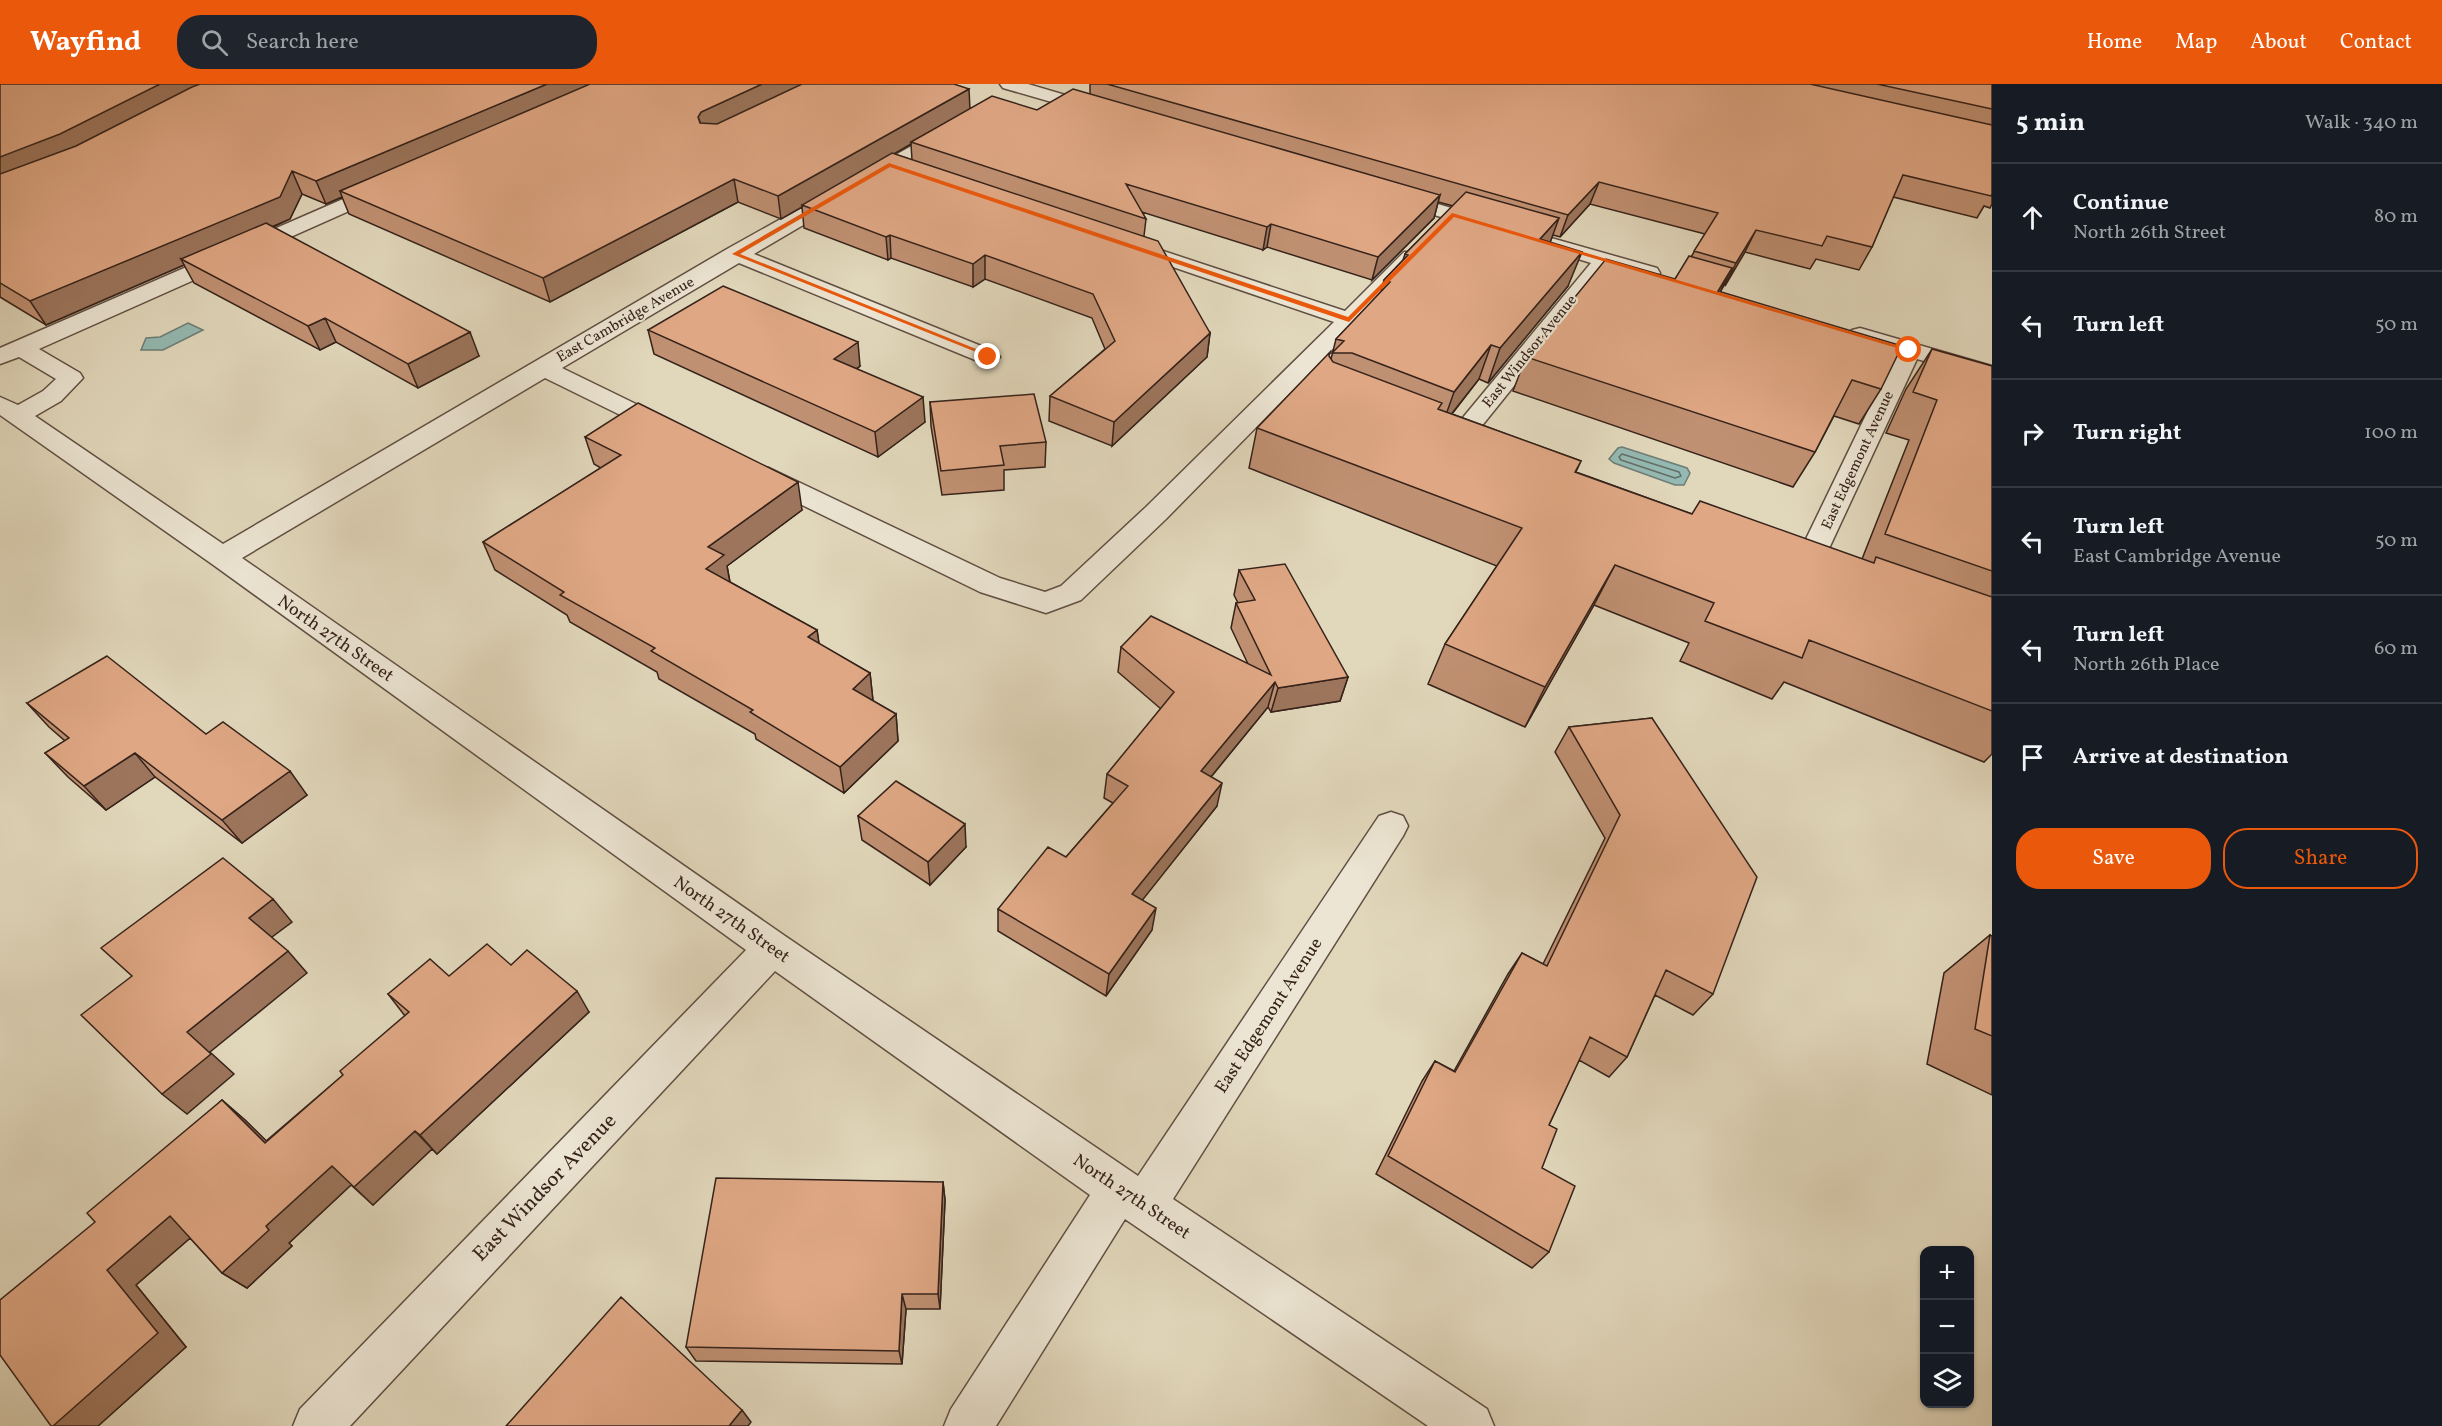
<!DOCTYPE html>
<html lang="en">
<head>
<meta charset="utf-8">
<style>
	body { margin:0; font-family:Vollkorn,serif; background:#20242c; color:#f1f3f6 }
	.controls { position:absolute; right:18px; bottom:18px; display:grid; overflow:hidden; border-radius:12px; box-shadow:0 2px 4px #0004 }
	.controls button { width:54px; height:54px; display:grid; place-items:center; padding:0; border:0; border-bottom:2px solid #363941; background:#171b24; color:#f1f3f6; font:30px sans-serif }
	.stop { position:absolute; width:18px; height:18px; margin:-14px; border:4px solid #ea580c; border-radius:50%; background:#fff }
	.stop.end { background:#ea580c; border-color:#fff; box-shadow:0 2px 6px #0008 }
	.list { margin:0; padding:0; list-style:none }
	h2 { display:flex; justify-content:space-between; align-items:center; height:78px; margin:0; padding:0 24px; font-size:26px }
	h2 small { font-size:20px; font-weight:400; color:#9ea1a6 }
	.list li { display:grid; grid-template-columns:39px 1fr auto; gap:18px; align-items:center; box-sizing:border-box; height:108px; padding:0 24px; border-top:2px solid #363941 }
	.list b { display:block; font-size:22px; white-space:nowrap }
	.list p { margin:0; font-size:20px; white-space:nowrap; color:#9ea1a6 }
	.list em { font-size:20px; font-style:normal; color:#9ea1a6 }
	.actions { display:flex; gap:12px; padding:18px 24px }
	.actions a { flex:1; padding:14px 0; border:2px solid #ea580c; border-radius:24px; text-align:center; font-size:21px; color:#ea580c }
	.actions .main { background:#ea580c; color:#fff }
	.icon { flex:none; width:33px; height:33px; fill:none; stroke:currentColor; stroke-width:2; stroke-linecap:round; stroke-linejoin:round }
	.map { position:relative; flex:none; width:1992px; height:1342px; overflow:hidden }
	header { display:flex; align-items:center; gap:36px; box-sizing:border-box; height:84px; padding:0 30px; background:#ea580c; color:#fff }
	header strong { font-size:28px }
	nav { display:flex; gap:33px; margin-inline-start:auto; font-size:21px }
	.search { width:420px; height:54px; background:#20242c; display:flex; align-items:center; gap:15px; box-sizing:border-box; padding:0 21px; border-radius:24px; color:#9ea1a6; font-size:22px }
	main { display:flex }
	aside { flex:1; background:#171b24 }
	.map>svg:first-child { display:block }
</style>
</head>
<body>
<header>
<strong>Wayfind</strong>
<div class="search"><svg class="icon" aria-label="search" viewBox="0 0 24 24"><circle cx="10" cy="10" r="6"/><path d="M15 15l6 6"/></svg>Search here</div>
<nav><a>Home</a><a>Map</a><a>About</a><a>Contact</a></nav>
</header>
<main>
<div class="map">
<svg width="1992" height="1342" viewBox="0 0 1992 1342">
	<rect width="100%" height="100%" fill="#e1d7bb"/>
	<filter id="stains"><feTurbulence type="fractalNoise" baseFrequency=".00333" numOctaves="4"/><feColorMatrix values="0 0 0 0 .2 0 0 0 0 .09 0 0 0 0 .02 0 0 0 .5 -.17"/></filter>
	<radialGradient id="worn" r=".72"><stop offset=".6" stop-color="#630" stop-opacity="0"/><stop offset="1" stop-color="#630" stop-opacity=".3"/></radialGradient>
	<path fill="#94b9b2" stroke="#6e7d75" stroke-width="1.5" d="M188,239L203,246L163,266H141L146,254L160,253Z
		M1622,363L1687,384L1690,389L1684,401H1675L1614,379L1609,375L1618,364Z"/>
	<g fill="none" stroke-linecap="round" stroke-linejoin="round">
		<path stroke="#646e66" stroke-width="1.5" d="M1622,370L1679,388L1681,392L1675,394L1621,376L1619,373Z"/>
		<g stroke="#604f42" stroke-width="3">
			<path id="minor" d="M1000,0H1028L1106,23L1109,27L1100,32L1003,4Z
				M951,40L958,42L960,46L958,50L754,170L996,268L1000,273L996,278H980L739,179L562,284L677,340L681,345L677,350L668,353L659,350L545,294L242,474L785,852L1138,1092L1379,732L1391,728L1403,732L1408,742L1403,752L1173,1115L1487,1325L1494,1342H1428L1125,1135L996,1342H944L951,1325L1090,1111L775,887L350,1342H293L300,1325L746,866L212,480L0,331V313L18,321L43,307L56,295L19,273L0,280V264L380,99H394L397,103L394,107L39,265L80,289L83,294L61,317L35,332L223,460L727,165Z
				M1394,107L1495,137L1498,141L1495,145L1488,147L1387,117L1384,113L1387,109Z
				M1537,150L1657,184L1660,189L1657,194L1649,196L1609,184L1464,364L1455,367L1446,364L1442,359L1446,354L1591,179L1530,160L1526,156L1530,152Z
				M1127,155L1345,227L1404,168H1420L1423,173L1166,435L1081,516L1046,529L980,508L751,396L747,390L751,384L760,382L769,384L1000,494L1045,508L1061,502L1146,423L1334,238L1120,165L1116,161L1120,157Z
				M1860,244L1992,282V297L1917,275L1819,486L1815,493L1805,496L1795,493L1791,486L1896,269L1852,256L1848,251L1852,246Z"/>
		</g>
		<use href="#minor" fill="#ece5d3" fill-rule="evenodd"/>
	</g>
	<path fill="#c09072" stroke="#35221a" stroke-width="1.5" fill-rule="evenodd" d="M0,0L1037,26L1090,10V0H1992V120L1990,124L1984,122L1977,134L1893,113L1872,163L1859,186L1816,175L1810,185L1745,168L1720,208L1881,305L1859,340L1834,332L1815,368L1793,403L1513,307L1526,273L1675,195L1691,173L1705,150L1590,120L1560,153L1553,151L1550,158L1568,202L1488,299L1479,295L1452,330L1581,377L1576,388L1692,430L1862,475L1909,356L1886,349L1906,305L1932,265L1992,282V670L1984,678L1784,598L1772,615L1680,577L1689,559L1594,521L1525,643L1428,600L1445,560L1497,482L1249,384L1257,344L1329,273L1331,275L1336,255L1381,208L1384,196L1403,176L1405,170L1453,122L1438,118L1434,134L1372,196L1267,163L1263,166L1142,128L1146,135L1144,152L1210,249L1207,273L1112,362L1049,337L1050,312L1105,265L1092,234L985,195L973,203L891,174L888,176L804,144L802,123L781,135L738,118L550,218L349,130L342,113L326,120L302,110L290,135L273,143L479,272L418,304L336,258L320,266L194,199L184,181L46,241L0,213ZM911,60L912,76L894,70Z
		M648,246L860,282L857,285L925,338L878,373L654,270Z
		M930,318L1046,358L1045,383L1004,386V406L942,411L931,342Z
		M585,353L802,426L727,482L730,498L817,546L819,560L870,589L873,617L896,630L898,657L844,709L756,655L755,650L659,595L657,588L570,538L567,531L495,486L483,458L601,384L594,380Z
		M1239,486L1348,593L1340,617L1271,628L1268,623L1211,693L1217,722L1142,816L1152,846L1106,912L998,847V825L1066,773L1113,719L1104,714L1107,690L1161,625L1118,588L1121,563L1248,580L1231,544L1236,519H1238L1234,511Z
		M27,619L206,650L307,711L242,759L155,693L106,726L68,693L45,669L65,657L49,643Z
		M1652,634L1713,910L1693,931L1655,911L1627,973L1609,993L1579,976L1549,1041L1542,1084L1549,1168L1532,1184L1376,1090L1422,997L1435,977L1454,987L1508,890L1522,869L1543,880L1605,754L1555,668L1569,643Z
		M858,732L966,763L930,801L862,756Z
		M1990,851L1992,852V1011L1927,980L1944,889Z
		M511,881L589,928L437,1070L432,1065L373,1121L351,1101L289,1159L292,1162L247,1204L222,1189L190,1154L136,1201L186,1263L98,1342H51L95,1138L222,1016L245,1036L266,1057L343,991L405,932L388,910L449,892Z
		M943,1098L945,1116L940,1225H906L902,1280L696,1277L686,1263Z"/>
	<path fill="#9c755c" stroke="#35221a" stroke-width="1.5" d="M160,0H224L0,101V73Z
		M547,0H601L340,107L342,113L326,120L316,97Z
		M762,0H809L705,50L698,33L701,28Z
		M969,5L970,26L911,58V60L804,122L802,121V123L781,135L778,112Z
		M292,87L302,110L290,135L189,179L181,175L184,181L46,241L30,217Z
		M734,95L738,118L550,218L543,194Z
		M1599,98L1590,120L1560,153L1568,131Z
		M1440,111L1434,134L1372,196L1378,173Z
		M1559,134L1547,167L1540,155Z
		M1271,140L1267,163L1263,166L1267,143Z
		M1756,146L1745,168L1725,202L1736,179Z
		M890,151L891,174L888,176L886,153Z
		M1582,168L1568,202L1488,299L1500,264Z
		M985,171V195L973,203V180Z
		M1732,184L1715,218L1718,207Z
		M325,234L336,258L320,266L308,242Z
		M470,248L479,272L418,304L408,280Z
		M1210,249L1207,273L1112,362L1114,338Z
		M858,258L860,282L837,299L834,275Z
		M1491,261L1479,295L1442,342L1454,308Z
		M923,313L925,338L878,373L875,348Z
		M798,398L802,426L727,482L730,499L706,485L708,463Z
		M1615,481L1594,521L1525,643L1545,603Z
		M817,546L821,573L808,553Z
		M870,589L873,617L856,633L853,605Z
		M1348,593L1340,617L1271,628L1278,604Z
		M1275,598L1268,623L1196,711L1201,687Z
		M896,630L898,657L844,709L840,683Z
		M135,669L155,693L106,726L84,702Z
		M290,687L307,711L242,759L222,736Z
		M1222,699L1217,722L1129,833L1132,810Z
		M965,740L966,763L930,801L928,778Z
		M273,815L292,838L268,856L249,834Z
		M1156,824L1152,846L1106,912L1109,890Z
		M288,867L307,889L210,968L234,990L187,1030L162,1010L187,948Z
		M577,907L589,928L437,1070L420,1051Z
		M222,1016L245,1036L287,1077L265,1059Z
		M415,1047L432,1065L373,1121L354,1103Z
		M332,1082L352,1100L289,1159L292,1162L247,1204L222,1189L266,1142Z
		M943,1098L945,1116L940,1225L938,1210Z
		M170,1132L196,1149L136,1201L186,1263L98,1342H53L107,1186Z
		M902,1210L906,1225L902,1280L899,1267Z
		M742,1326L751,1338L748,1342H729Z"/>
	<path fill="#dfa784" stroke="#35221a" stroke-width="1.5" d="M0,0H160L60,50L0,73Z
		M200,0H547L316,97L292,87L280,113L30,217L0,199V90L76,62L192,3Z
		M590,0H762L701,28L698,33L700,39L717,40L802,0H954L969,5L778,112L734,95L543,194L340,107Z
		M1107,0H1810L1992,41V110L1991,112L1903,91L1872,163L1827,152L1822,162L1756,146L1736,179L1694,167L1718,129L1599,98L1568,131Z
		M1877,0H1992V25Z
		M1073,5L1440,111L1378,173L1271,140L1267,143L1126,100L1146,135L911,58L992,12L1037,26Z
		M892,69L1158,157L1210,249L1114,338L1050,312L1115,257L1093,210L985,171L973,180L890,151L886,153L802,121Z
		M1466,108L1559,134L1540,155L1582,168L1500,264L1491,261L1454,308L1352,269H1332L1344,257L1336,255L1390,198L1384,196L1408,171L1405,170Z
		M266,139L470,248L408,280L325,234L308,242L181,175Z
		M1689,172L1732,184L1718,207L1902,262L1881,305L1852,296L1815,368L1526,273L1606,175L1675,195Z
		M723,202L858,258L834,275L923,313L875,348L648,246Z
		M1932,265L1992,282V487L1885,450L1937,316L1913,308Z
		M1330,268L1329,272L1333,278L1442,319L1438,325L1581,377L1575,388L1692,430L1700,417L1874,479L1876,473L1992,513V627L1809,556L1802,574L1705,537L1714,519L1615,481L1545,603L1445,560L1522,444L1257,344Z
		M1034,310L1046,358L1000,362L1004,381L941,387L930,318Z
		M638,319L798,398L708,463L724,471L706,485L817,546L808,553L870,589L853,605L896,630L840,683L750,628L753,626L651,567L655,564L560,511L564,508L483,458L621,371L585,353Z
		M1285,480L1348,593L1278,604L1275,598L1201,687L1222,699L1132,810L1156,824L1109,890L998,825L1048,763L1066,773L1128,702L1107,690L1174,608L1121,563L1151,532L1271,591L1236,519L1255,516L1239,486Z
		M107,572L206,650L223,638L290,687L222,736L135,669L84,702L45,669L69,654L27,619Z
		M1652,634L1757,793L1713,910L1666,886L1627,973L1590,953L1549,1041L1557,1045L1542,1084L1575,1102L1549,1168L1388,1072L1435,977L1455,988L1522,869L1547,882L1620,731L1569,643Z
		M896,697L965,740L928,778L858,732Z
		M223,774L273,815L249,834L288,867L187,948L211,970L162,1010L81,931L132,892L101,864Z
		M1990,851L1992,852V952L1975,945Z
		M487,860L511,881L527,866L577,907L420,1051L415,1047L354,1103L332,1082L266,1142L269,1146L222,1189L170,1132L107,1186L158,1249L53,1342H51L0,1271V1216L95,1138L87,1129L222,1016L265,1059L343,991L340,987L409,928L388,910L430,875L449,892Z
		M716,1094L943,1098L938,1210H902L899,1267L686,1263Z
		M621,1213L742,1326L729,1342H506Z"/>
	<path fill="#ea580c" d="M889,79L1348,233L1452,129L1913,266L1907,267L1454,133L1349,238L890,83L740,170L991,271V274L732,170Z"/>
	<g text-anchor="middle" stroke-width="4.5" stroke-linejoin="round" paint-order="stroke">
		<g font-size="15" fill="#35221a" stroke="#ece5d3">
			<text transform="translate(625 235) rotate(-30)" y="5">East Cambridge Avenue</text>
			<text transform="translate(1529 267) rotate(-51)" y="5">East Windsor Avenue</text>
			<text transform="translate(1857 376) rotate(-65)" y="5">East Edgemont Avenue</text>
		</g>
		<g font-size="18" fill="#35221a" stroke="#ece5d3">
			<text transform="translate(336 554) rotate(35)" y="6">North 27th Street</text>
			<text transform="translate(732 835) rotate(35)" y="6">North 27th Street</text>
			<text transform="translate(1268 931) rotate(-57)" y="6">East Edgemont Avenue</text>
			<text transform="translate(1132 1112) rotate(34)" y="6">North 27th Street</text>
		</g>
		<g font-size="21" fill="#35221a" stroke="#ece5d3">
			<text transform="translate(544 1103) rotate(-46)" y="7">East Windsor Avenue</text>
		</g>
	</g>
	<rect width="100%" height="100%" filter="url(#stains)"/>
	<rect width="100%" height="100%" fill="url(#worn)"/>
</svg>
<div class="controls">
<button>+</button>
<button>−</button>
<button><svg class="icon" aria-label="layers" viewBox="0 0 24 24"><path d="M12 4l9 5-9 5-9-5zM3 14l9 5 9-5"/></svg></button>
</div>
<div class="stop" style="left:1909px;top:266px"></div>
<div class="stop end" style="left:988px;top:273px"></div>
</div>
<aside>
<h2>5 min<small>Walk · 340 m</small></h2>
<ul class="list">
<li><svg class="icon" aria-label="ahead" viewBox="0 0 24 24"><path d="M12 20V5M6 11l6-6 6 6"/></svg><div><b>Continue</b><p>North 26th Street</p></div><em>80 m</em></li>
<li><svg class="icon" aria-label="left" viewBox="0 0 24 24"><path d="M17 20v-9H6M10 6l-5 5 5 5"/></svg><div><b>Turn left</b></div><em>50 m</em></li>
<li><svg class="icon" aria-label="right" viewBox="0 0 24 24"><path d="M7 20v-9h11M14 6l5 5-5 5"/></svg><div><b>Turn right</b></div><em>100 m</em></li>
<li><svg class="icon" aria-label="left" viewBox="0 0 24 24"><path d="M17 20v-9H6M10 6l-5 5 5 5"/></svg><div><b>Turn left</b><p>East Cambridge Avenue</p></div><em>50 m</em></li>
<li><svg class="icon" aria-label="left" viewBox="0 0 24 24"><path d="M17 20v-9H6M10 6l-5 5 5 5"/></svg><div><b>Turn left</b><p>North 26th Place</p></div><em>60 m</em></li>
<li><svg class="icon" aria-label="arrive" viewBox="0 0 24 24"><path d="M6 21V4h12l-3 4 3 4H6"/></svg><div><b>Arrive at destination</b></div></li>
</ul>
<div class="actions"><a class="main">Save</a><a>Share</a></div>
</aside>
</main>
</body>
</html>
